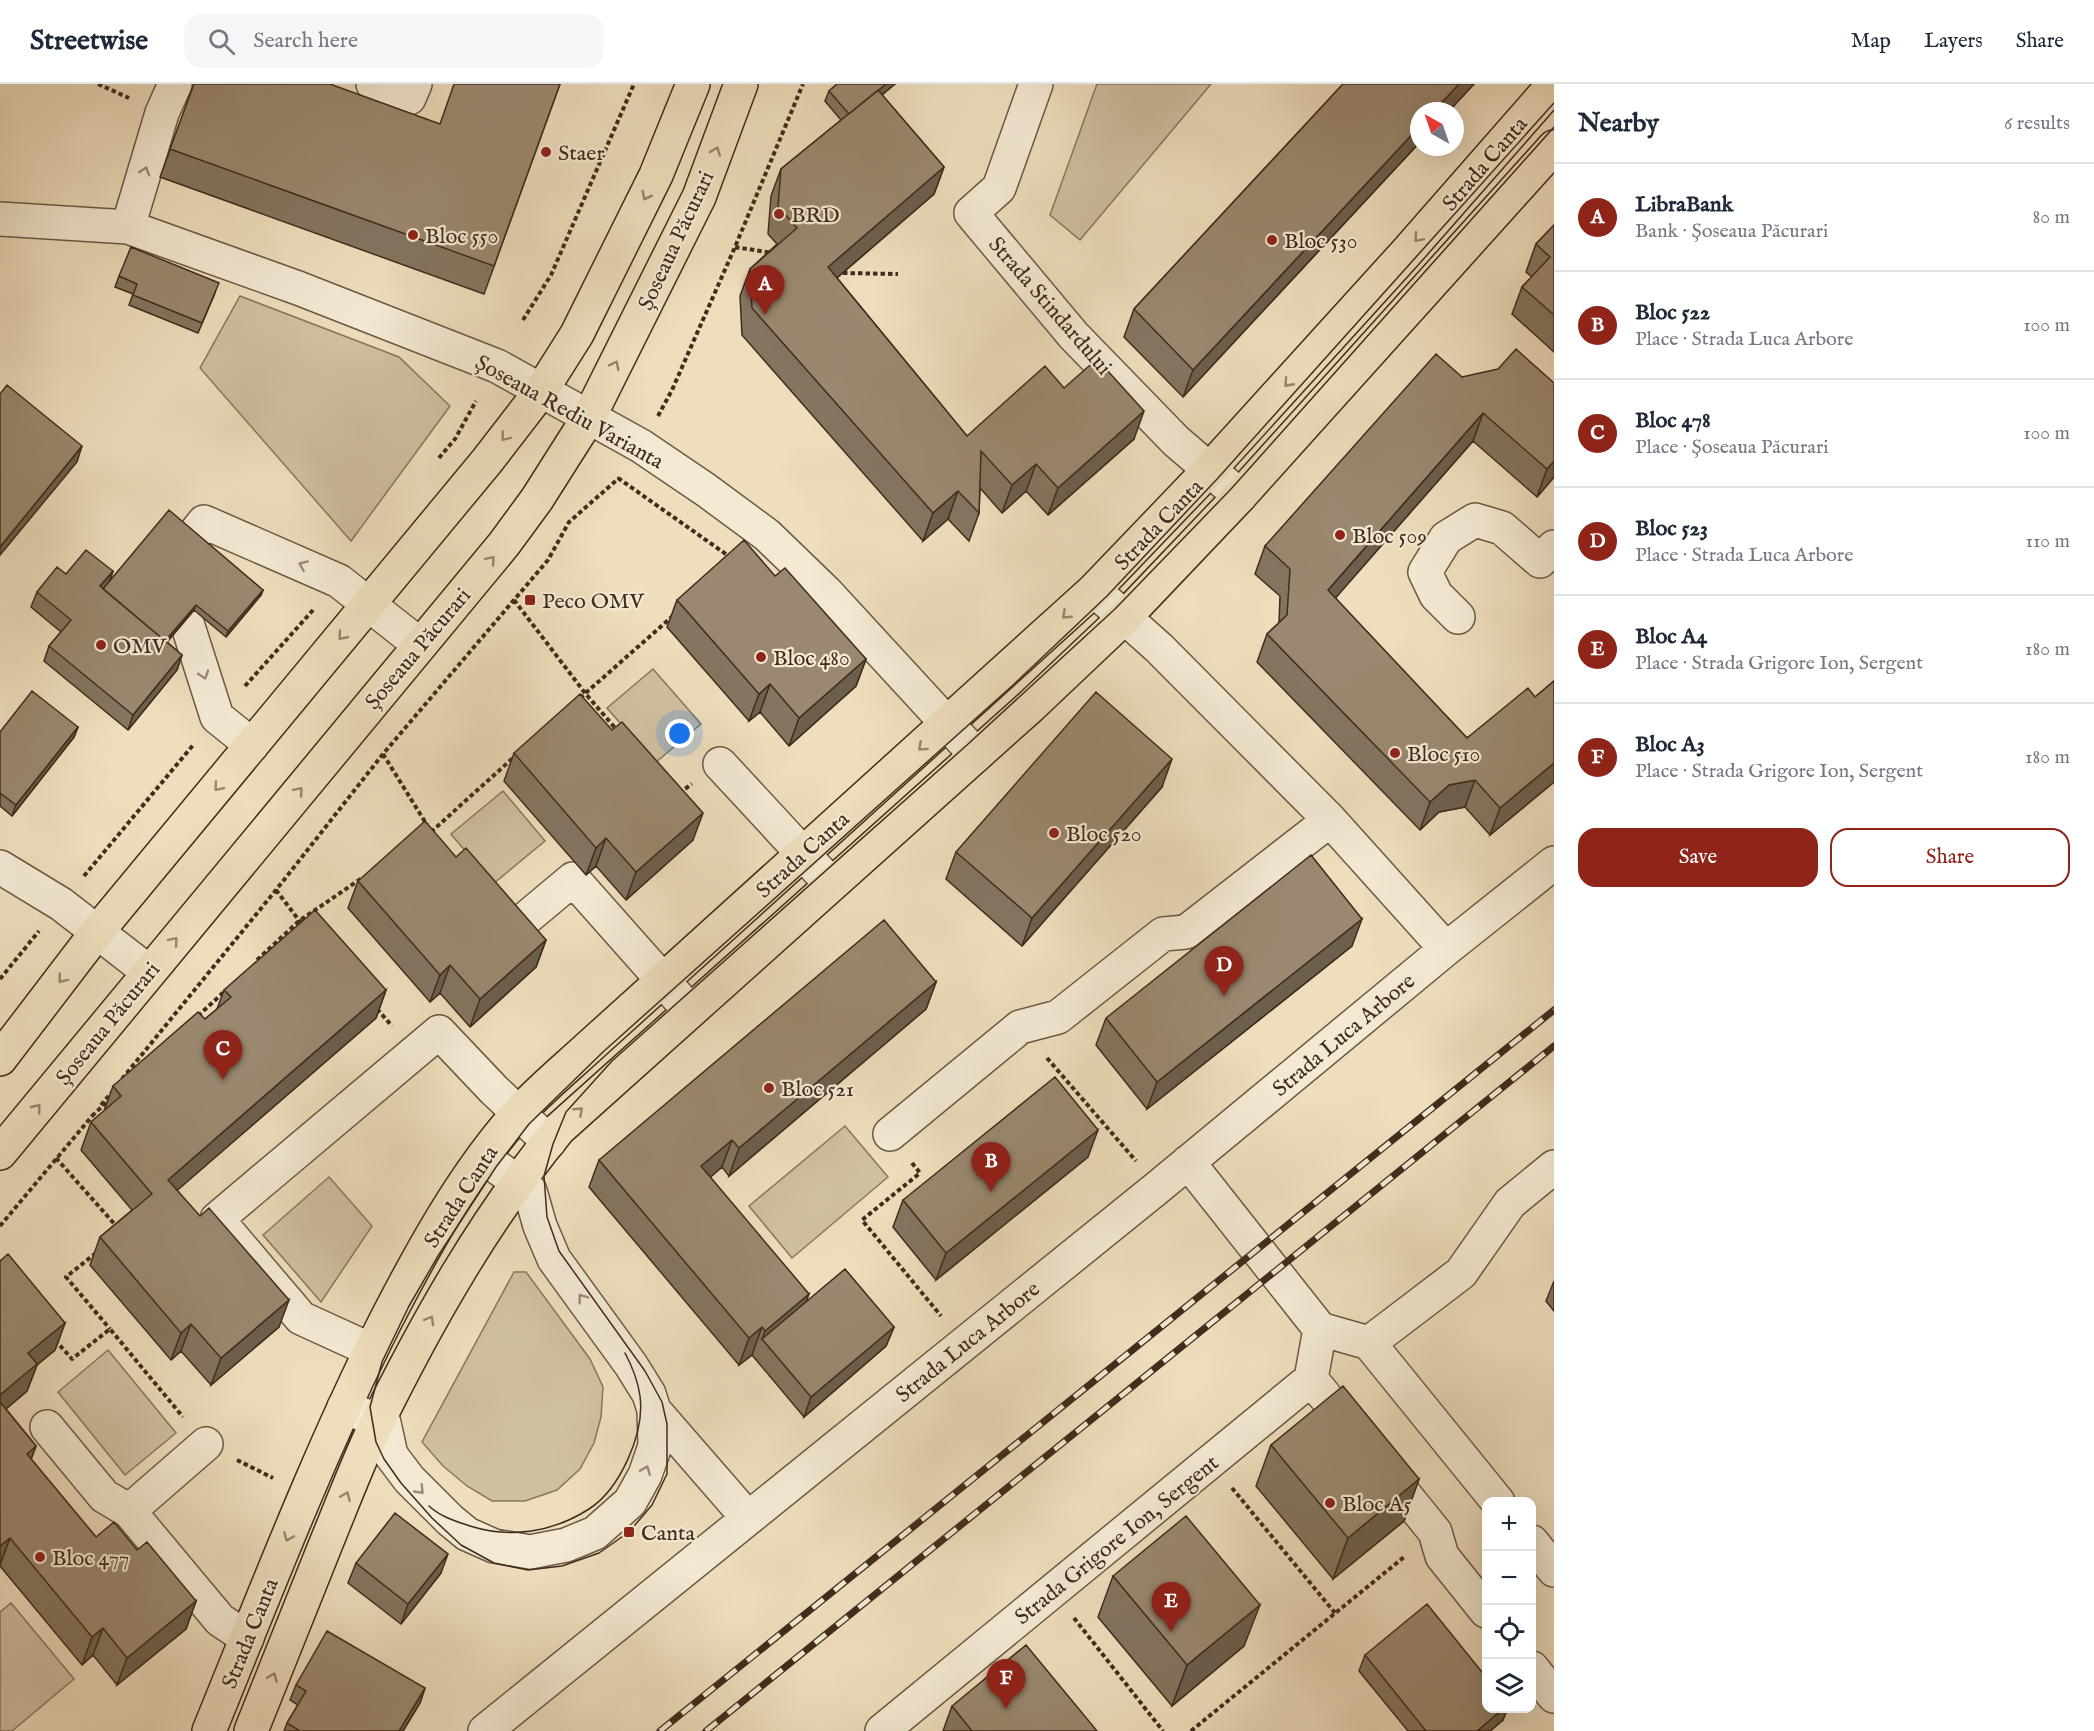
<!DOCTYPE html>
<html lang="en">
<head>
<meta charset="utf-8">
<style>
	body { margin:0; font-family:"IM FELL English",serif; background:#f6f6f7; color:#1f2937 }
	.controls { position:absolute; right:18px; bottom:18px; display:grid; overflow:hidden; border-radius:12px; box-shadow:0 6px 24px #0002 }
	.controls button { width:54px; height:54px; display:grid; place-items:center; padding:0; border:0; border-bottom:2px solid #e0e1e3; background:#fff; color:#1f2937; font:30px sans-serif }
	.compass { position:absolute; left:1410px; top:18px; width:54px; height:54px; border-radius:50%; background:#fff; box-shadow:0 6px 24px #0002; rotate:320deg }
	.you { position:absolute; left:680px; top:650px; width:21px; height:21px; margin:-15px; border:4px solid #fff; border-radius:50%; background:#1a73e8; box-shadow:0 0 0 9px #1a73e833 }
	.badge { display:grid; place-items:center; width:39px; height:39px; border-radius:50%; background:#8f2418; color:#fff; font-size:20px; font-weight:700 }
	.pin { position:absolute; translate:-50% -50px; filter:drop-shadow(0 2px 3px #0008) }
	.pin::after { content:''; position:absolute; top:32px; width:21px; height:18px; background:inherit; clip-path:polygon(0 0,100% 0,50% 100%) }
	.list { margin:0; padding:0; list-style:none }
	h2 { display:flex; justify-content:space-between; align-items:center; height:78px; margin:0; padding:0 24px; font-size:26px }
	h2 small { font-size:20px; font-weight:400; color:#747a83 }
	.list li { display:grid; grid-template-columns:39px 1fr auto; gap:18px; align-items:center; box-sizing:border-box; height:108px; padding:0 24px; border-top:2px solid #e0e1e3 }
	.list b { display:block; font-size:22px; white-space:nowrap }
	.list p { margin:0; font-size:20px; white-space:nowrap; color:#747a83 }
	.list em { font-size:20px; font-style:normal; color:#747a83 }
	.actions { display:flex; gap:12px; padding:18px 24px }
	.actions a { flex:1; padding:14px 0; border:2px solid #8f2418; border-radius:18px; text-align:center; font-size:21px; color:#8f2418 }
	.actions .main { background:#8f2418; color:#fff }
	.icon { flex:none; width:33px; height:33px; fill:none; stroke:currentColor; stroke-width:2; stroke-linecap:round; stroke-linejoin:round }
	.map { position:relative; flex:none; width:1554px; height:1647px; overflow:hidden }
	header { display:flex; align-items:center; gap:36px; box-sizing:border-box; height:84px; padding:0 30px; background:#fff; border-bottom:2px solid #e0e1e3 }
	header strong { font-size:28px }
	nav { display:flex; gap:33px; margin-inline-start:auto; font-size:21px }
	.search { width:420px; height:54px; background:#f6f6f7; display:flex; align-items:center; gap:15px; box-sizing:border-box; padding:0 21px; border-radius:18px; color:#747a83; font-size:22px }
	main { display:flex }
	aside { flex:1; background:#fff }
	.map>svg:first-child { display:block }
</style>
</head>
<body>
<header>
<strong>Streetwise</strong>
<div class="search"><svg class="icon" aria-label="search" viewBox="0 0 24 24"><circle cx="10" cy="10" r="6"/><path d="M15 15l6 6"/></svg>Search here</div>
<nav><a>Map</a><a>Layers</a><a>Share</a></nav>
</header>
<main>
<div class="map">
<svg width="1554" height="1647" viewBox="0 0 1554 1647">
	<rect width="100%" height="100%" fill="#eedebd"/>
	<filter id="stains"><feTurbulence type="fractalNoise" baseFrequency=".00333" numOctaves="4"/><feColorMatrix values="0 0 0 0 .2 0 0 0 0 .09 0 0 0 0 .02 0 0 0 .5 -.17"/></filter>
	<radialGradient id="worn" r=".72"><stop offset=".6" stop-color="#630" stop-opacity="0"/><stop offset="1" stop-color="#630" stop-opacity=".3"/></radialGradient>
	<path fill="#d0c0a2" stroke="#887660" stroke-width="1.5" d="M1097,0H1211L1080,156L1050,131Z
		M240,212L399,273L450,322L351,457L200,284Z
		M653,585L701,640L655,679L607,624Z
		M503,707L545,757L493,800L451,750Z
		M845,1042L888,1093L792,1174L749,1122Z
		M329,1093L372,1142L321,1218L263,1151Z
		M514,1188H526L590,1275L603,1303L601,1333L594,1359L580,1385L557,1406L525,1417H492L467,1402L443,1382L422,1358Z
		M108,1266L176,1349L125,1391L58,1308Z
		M11,1519L74,1595L12,1647H0V1528Z"/>
	<g fill="none" stroke-linecap="round" stroke-linejoin="round">
		<g stroke="#6c5845" stroke-width="36">
			<path id="minor" d="M373,0L409,14L415,0
				M1036,0L999,104L971,129L1074,252L1176,357L1240,412
				M0,135L128,143L298,204L497,282L641,362L706,406L767,451L826,508L976,671
				M128,143L162,29L175,0
				M192,453L204,438L339,497L420,561
				M1094,506L1159,564L1330,736L1446,865
				M1458,533L1436,511L1425,488L1446,454L1475,436L1502,444L1540,477L1554,463
				M186,536L217,633L252,661
				M720,680L831,800
				M0,783L61,820L149,888
				M518,841L573,795L690,927
				M890,1050L1020,943L1058,933L1163,850L1186,848L1330,736
				M1188,1078L1320,1245L1369,1259L1498,1418
				M1369,1259L1461,1189L1510,1119L1554,1083
				M371,1266L301,1234L217,1135L439,948L494,1006L549,1058
				M1311,1295L1435,1448L1442,1472L1486,1527
				M344,1323L384,1339L391,1371L409,1395L450,1436L467,1450L494,1462L530,1468L566,1461L595,1449L630,1418L645,1391L655,1362L654,1326L649,1310L631,1281L554,1175L540,1142L530,1107L483,1073
				M654,1326L747,1433
				M47,1343L104,1412L129,1427L220,1536L247,1554
				M129,1427L206,1360
				M1532,1458L1554,1486
				M1532,1584L1554,1612
				M485,1647L1157,1104L1446,865L1554,779
				M882,1647L1311,1295L1320,1245"/>
		</g>
		<g stroke="#402b1d" stroke-width="36">
			<path id="major" d="M0,975L97,848L487,377L541,307L577,250L656,91L693,0
				M0,1069L504,460L537,415L589,333L699,113L741,0
				M209,1647C265,1510 318,1371 385,1238C421,1168 461,1095 513,1035C536,1009 564,986 589,963L1094,506L1209,386L1405,170L1554,0
				M251,1647C276,1585 300,1524 325,1462C341,1423 356,1383 374,1345C426,1239 484,1136 559,1045L1031,622L1125,533L1240,412L1554,63"/>
		</g>
		<path stroke="#402b1d" stroke-width="4" stroke-dasharray="4.5 3" stroke-linecap="butt" d="M98,0L129,14
			M735,163L773,169
			M843,189L898,190
			M523,236L551,191L634,0
			M658,332L672,306L735,163L803,0
			M439,374L455,355L476,317
			M618,394L730,473
			M514,516L585,609L616,645
			M245,602L314,525
			M580,614L674,531
			M383,670L427,741
			M679,709L692,700
			M431,748L514,673
			M84,792L194,660
			M276,806L301,839
			M257,876L299,837L362,794
			M0,895L39,847
			M377,925L392,942
			M198,932L226,906
			M1047,974L1136,1077
			M122,995L276,806L383,670L548,476L569,438L619,394
			M101,1021L112,1008
			M92,1032L110,1015
			M56,1074L118,1144
			M912,1079L920,1089L862,1136L941,1232
			M0,1142L93,1031
			M96,1169L66,1193L110,1245
			M55,1256L72,1275L110,1245L183,1333
			M237,1376L273,1394
			M1232,1404L1335,1529
			M1074,1534L1163,1647
			M1191,1647L1404,1473"/>
		<use href="#minor" stroke="#f4ead4" stroke-width="33"/>
		<use href="#major" stroke="#eedebd" stroke-width="33"/>
		<path stroke="#402b1d" stroke-width="1.5" d="M1554,19L1218,394L1107,512L1012,602L603,968L529,1040L496,1083L438,1172L409,1222L382,1278L370,1323L376,1358L384,1375L401,1399L432,1434L461,1461L494,1479L528,1486L562,1482L599,1469L629,1448L652,1421L667,1390V1340L662,1318L645,1287L559,1167L547,1133L544,1092L553,1060L566,1028L612,977L967,661L1115,525L1231,405L1554,43
			M429,1422C441,1433 455,1437 470,1442C511,1455 553,1448 589,1425C620,1405 645,1349 640,1312C638,1298 632,1282 625,1269"/>
		<g stroke="#402b1d" stroke-width="7">
			<path id="rail" d="M660,1647L1554,926
				M706,1647L1554,962"/>
		</g>
		<use href="#rail" stroke="#f4ead4" stroke-width="4.5" stroke-dasharray="14" stroke-linecap="butt"/>
	</g>
	<path fill="#847560" stroke="#402b1d" stroke-width="1.5" d="M194,0L440,40L560,0L484,210L160,93Z
		M837,0H895L882,11L944,83L934,110L837,194L967,352L1064,304L1134,355L1048,431L1026,407L1002,429L980,404L979,429L969,457L948,435L923,457L742,251L740,212L750,185L777,160L768,150L771,112L781,85L841,36L825,17L829,7Z
		M1343,0H1474L1183,313L1124,253L1134,225Z
		M1554,141V268L1512,230L1522,203L1532,193L1526,188L1536,160Z
		M119,192L215,209L198,249L129,221L133,210L115,203Z
		M1462,293L1554,393L1537,413L1473,357L1335,514L1467,654L1535,613L1554,597V698L1490,751L1465,723L1439,728L1420,746L1257,578L1267,550L1279,539L1280,512L1255,490L1265,462Z
		M113,487L110,497L263,506L261,511L226,553L194,526L167,558L182,571L177,586L128,646L44,577L49,562L61,548L31,523L37,508L66,490Z
		M775,492L866,575L856,602L789,662L760,628L749,637L667,543L677,516Z
		M78,643L74,653L12,732L0,722V648Z
		M514,669L693,756L626,816L596,782L586,791L504,697Z
		M1162,703L1022,862L946,795L956,768Z
		M456,773L546,856L536,883L470,943L440,909L430,918L348,824L358,797Z
		M1352,862L1147,1025L1096,961L1106,934Z
		M936,898L926,925L729,1092L722,1083L710,1093L806,1218L894,1243L886,1262L804,1333L752,1271L739,1281L589,1103L599,1076Z
		M224,906H386L376,934L177,1106L279,1243L211,1301L181,1267L171,1276L90,1181L100,1153L132,1126L81,1066L91,1038L104,1027L113,1002L205,935L217,925Z
		M1088,1073L936,1196L893,1143L903,1116Z
		M0,1177L65,1239L55,1266L37,1281L27,1307L6,1325L36,1362L31,1375L96,1453L137,1466L196,1517L186,1545L117,1601L93,1571L82,1581L0,1482Z
		M1554,1197V1227L1546,1217Z
		M1271,1361L1419,1395L1404,1437L1333,1495L1256,1402Z
		M356,1479L441,1489L401,1540L348,1499Z
		M1113,1492L1244,1562L1172,1622L1098,1533Z
		M1365,1571L1503,1636L1490,1647H1408L1359,1587Z
		M296,1601L425,1604L420,1619L403,1647H284L287,1639L298,1621L290,1616Z
		M952,1622L1097,1647H943Z"/>
	<path fill="#6c5f4e" stroke="#402b1d" stroke-width="1.5" d="M886,0H895L845,41L849,30Z
		M1459,0H1474L1449,27H1434Z
		M1419,43V59L1183,313L1193,286Z
		M944,83L934,110L818,210L828,183Z
		M1144,327L1134,355L1048,431L1058,404Z
		M1483,329L1473,357L1318,534L1328,506Z
		M82,362L77,378L0,471V463Z
		M1554,377V393L1537,413L1547,385Z
		M1036,380L1026,407L1002,429L1012,401Z
		M958,407L948,435L923,457L933,429Z
		M113,487L107,503L98,514L100,502Z
		M263,506L261,511L226,553L228,547Z
		M196,521L194,526L157,570L159,565Z
		M182,571L177,586L128,646L133,631Z
		M866,575L856,602L789,662L799,634Z
		M770,600L760,628L749,637L759,610Z
		M78,643L74,653L12,732L16,721Z
		M1172,675L1162,703L1022,862L1032,834Z
		M1554,679V698L1490,751L1500,724Z
		M1475,696L1465,723L1439,728L1420,746L1430,718L1449,701Z
		M703,729L693,756L626,816L636,788Z
		M606,754L596,782L586,791L596,764Z
		M1362,835L1352,862L1147,1025L1157,998Z
		M546,856L536,883L470,943L480,915Z
		M450,881L440,909L430,918L440,891Z
		M936,898L926,925L729,1092L739,1064Z
		M386,906L376,934L158,1123L168,1096Z
		M1098,1046L1088,1073L936,1196L946,1169Z
		M732,1056L722,1083L691,1110L701,1082Z
		M809,1210L799,1238L762,1255L765,1247Z
		M289,1216L279,1243L211,1301L221,1274Z
		M65,1239L55,1266L37,1281L27,1307L0,1330V1311L28,1269Z
		M191,1240L181,1267L171,1276L181,1249Z
		M762,1243L752,1271L739,1281L749,1254Z
		M894,1243L886,1262L804,1333L811,1313Z
		M36,1362L26,1389L27,1370Z
		M1419,1395L1404,1437L1333,1495L1348,1454Z
		M10,1454L0,1481V1462Z
		M448,1470L441,1489L401,1540L408,1520Z
		M196,1517L186,1545L117,1601L127,1574Z
		M1260,1521L1244,1562L1172,1622L1187,1581Z
		M103,1544L93,1571L82,1581L92,1553Z
		M425,1604L420,1619L403,1647H399Z
		M1504,1624H1508L1503,1636L1490,1647H1477Z"/>
	<path fill="#9a8870" stroke="#402b1d" stroke-width="1.5" d="M194,0H330L440,40L454,0H560L494,182L170,65Z
		M837,0H886L849,30L829,7Z
		M1343,0H1459L1434,27H1419V43L1193,286L1134,225Z
		M878,6L944,83L828,183L967,352L1045,282L1064,304L1097,275L1144,327L1058,404L1036,380L1012,401L981,367L979,429L958,407L933,429L752,224L750,185L797,144L778,122L781,85Z
		M1554,141V231L1522,203L1550,173L1536,160Z
		M131,163L219,199L202,239L133,211L137,200L119,192Z
		M1516,265L1554,299V377L1547,385L1483,329L1328,506L1467,654L1528,604L1535,613L1554,597V679L1500,724L1475,696L1449,701L1430,718L1267,550L1287,531L1290,485L1265,462L1436,270L1462,293L1498,285Z
		M7,301L82,362L0,463V310Z
		M169,426L263,506L228,547L196,521L165,557L103,505Z
		M744,456L775,492L785,484L866,575L799,634L770,600L759,610L677,516Z
		M86,466L113,487L100,502L182,571L133,631L49,562L71,536L37,508L57,483L66,490Z
		M32,607L78,643L16,721L0,709V648Z
		M1096,608L1172,675L1032,834L956,768Z
		M580,610L612,646L622,638L703,729L636,788L606,754L596,764L514,669Z
		M425,737L456,773L466,764L546,856L480,915L450,881L440,891L358,797Z
		M1311,771L1362,835L1157,998L1106,934Z
		M315,826L386,906L168,1096L200,1132L209,1124L289,1216L221,1274L191,1240L181,1249L100,1153L152,1110L91,1038L121,1012L113,1002L198,928L205,935L231,913L224,906Z
		M884,836L936,898L739,1064L732,1056L701,1082L809,1210L765,1247L762,1243L749,1254L599,1076Z
		M1055,993L1098,1046L946,1169L903,1116Z
		M8,1170L65,1239L28,1269L37,1280L0,1311V1177Z
		M845,1185L894,1243L811,1313L762,1255Z
		M1343,1302L1419,1395L1348,1454L1271,1361Z
		M0,1318L36,1362L27,1370L96,1453L114,1438L137,1466L147,1458L196,1517L127,1574L103,1544L92,1553L10,1454L0,1462Z
		M395,1429L448,1470L408,1520L356,1479Z
		M1186,1432L1260,1521L1187,1581L1113,1492Z
		M1427,1520L1486,1593V1624H1504L1477,1647H1426L1365,1571Z
		M327,1547L425,1604L399,1647H300L287,1639L306,1607L296,1601Z
		M1026,1561L1097,1647H972L952,1622Z"/>
	<defs><path id="oneway-chevron" d="M-2-3.5L2.5 0L-2 3.5" fill="none" stroke-width="1.6" stroke-linecap="round" stroke-linejoin="round" transform="scale(1.5)"/></defs>
	<g stroke="#97846d">
		<use href="#oneway-chevron" transform="translate(716 67) rotate(-70)"/>
		<use href="#oneway-chevron" transform="translate(646 112) rotate(117)"/>
		<use href="#oneway-chevron" transform="translate(1418 154) rotate(131)"/>
		<use href="#oneway-chevron" transform="translate(615 281) rotate(-63)"/>
		<use href="#oneway-chevron" transform="translate(1288 299) rotate(132)"/>
		<use href="#oneway-chevron" transform="translate(505 353) rotate(128)"/>
		<use href="#oneway-chevron" transform="translate(491 476) rotate(-50)"/>
		<use href="#oneway-chevron" transform="translate(1066 531) rotate(137)"/>
		<use href="#oneway-chevron" transform="translate(342 552) rotate(130)"/>
		<use href="#oneway-chevron" transform="translate(922 663) rotate(138)"/>
		<use href="#oneway-chevron" transform="translate(218 703) rotate(130)"/>
		<use href="#oneway-chevron" transform="translate(299 707) rotate(-50)"/>
		<use href="#oneway-chevron" transform="translate(174 857) rotate(-50)"/>
		<use href="#oneway-chevron" transform="translate(62 895) rotate(128)"/>
		<use href="#oneway-chevron" transform="translate(37 1024) rotate(-51)"/>
		<use href="#oneway-chevron" transform="translate(579 1027) rotate(-43)"/>
		<use href="#oneway-chevron" transform="translate(430 1236) rotate(-60)"/>
		<use href="#oneway-chevron" transform="translate(346 1412) rotate(-67)"/>
		<use href="#oneway-chevron" transform="translate(288 1453) rotate(112)"/>
		<use href="#oneway-chevron" transform="translate(273 1593) rotate(-68)"/>
	</g>
	<g stroke="#9a8a78">
		<use href="#oneway-chevron" transform="translate(145 87) rotate(-73)"/>
		<use href="#oneway-chevron" transform="translate(303 481) rotate(-156)"/>
		<use href="#oneway-chevron" transform="translate(204 591) rotate(72)"/>
		<use href="#oneway-chevron" transform="translate(582 1214) rotate(-126)"/>
		<use href="#oneway-chevron" transform="translate(646 1386) rotate(-68)"/>
		<use href="#oneway-chevron" transform="translate(420 1406) rotate(46)"/>
	</g>
	<g fill="#8f2418" stroke="#f4ead4" stroke-width="2">
		<circle cx="546" cy="68" r="6"/>
		<circle cx="779" cy="130" r="6"/>
		<circle cx="413" cy="151" r="6"/>
		<circle cx="1272" cy="156" r="6"/>
		<circle cx="1340" cy="451" r="6"/>
		<rect x="524" y="510" width="12" height="12" rx="3"/>
		<circle cx="101" cy="561" r="6"/>
		<circle cx="761" cy="573" r="6"/>
		<circle cx="1395" cy="669" r="6"/>
		<circle cx="1054" cy="749" r="6"/>
		<circle cx="769" cy="1004" r="6"/>
		<circle cx="1330" cy="1419" r="6"/>
		<rect x="623" y="1442" width="12" height="12" rx="3"/>
		<circle cx="40" cy="1473" r="6"/>
	</g>
	<g text-anchor="middle" stroke-width="4.5" stroke-linejoin="round" paint-order="stroke">
		<g font-size="22" fill="#402b1d" stroke="#f4ead4" text-anchor="start">
			<text x="558" y="76">Staer</text>
			<text x="791" y="138">BRD</text>
			<text x="425" y="159">Bloc 550</text>
			<text x="1284" y="164">Bloc 530</text>
			<text x="1352" y="459">Bloc 509</text>
			<text x="542" y="524">Peco OMV</text>
			<text x="113" y="569">OMV</text>
			<text x="773" y="581">Bloc 480</text>
			<text x="1407" y="677">Bloc 510</text>
			<text x="1066" y="757">Bloc 520</text>
			<text x="781" y="1012">Bloc 521</text>
			<text x="1342" y="1427">Bloc A5</text>
			<text x="641" y="1456">Canta</text>
			<text x="52" y="1481">Bloc 477</text>
		</g>
		<g font-size="22" fill="#402b1d" stroke="#f4ead4">
			<text transform="translate(1484 79) rotate(-49)" y="8">Strada Canta</text>
			<text transform="translate(675 156) rotate(-65)" y="8">Șoseaua Păcurari</text>
			<text transform="translate(1051 221) rotate(49)" y="8">Strada Stindardului</text>
			<text transform="translate(570 327) rotate(29)" y="8">Șoseaua Rediu Varianta</text>
			<text transform="translate(1158 440) rotate(-46)" y="8">Strada Canta</text>
			<text transform="translate(417 564) rotate(-50)" y="8">Șoseaua Păcurari</text>
			<text transform="translate(802 770) rotate(-42)" y="8">Strada Canta</text>
			<text transform="translate(107 939) rotate(-51)" y="8">Șoseaua Păcurari</text>
			<text transform="translate(1343 950) rotate(-40)" y="8">Strada Luca Arbore</text>
			<text transform="translate(460 1112) rotate(-57)" y="8">Strada Canta</text>
			<text transform="translate(967 1257) rotate(-39)" y="8">Strada Luca Arbore</text>
			<text transform="translate(1116 1455) rotate(-39)" y="8">Strada Grigore Ion, Sergent</text>
			<text transform="translate(249 1549) rotate(-68)" y="8">Strada Canta</text>
		</g>
	</g>
	<rect width="100%" height="100%" filter="url(#stains)"/>
	<rect width="100%" height="100%" fill="url(#worn)"/>
</svg>
<div class="controls">
<button>+</button>
<button>−</button>
<button><svg class="icon" aria-label="locate" viewBox="0 0 24 24"><circle cx="12" cy="12" r="6"/><path d="M12 2v4M12 18v4M2 12h4M18 12h4"/></svg></button>
<button><svg class="icon" aria-label="layers" viewBox="0 0 24 24"><path d="M12 4l9 5-9 5-9-5zM3 14l9 5 9-5"/></svg></button>
</div>
<svg class="compass" viewBox="-18 -18 36 36"><path d="M0-13l5 13h-10z" fill="#e53935"/><path d="M0 13l5-13h-10z" fill="#747a83"/></svg>
<div class="you"></div>
<div class="pin badge" style="left:765px;top:231px">A</div>
<div class="pin badge" style="left:991px;top:1108px">B</div>
<div class="pin badge" style="left:223px;top:996px">C</div>
<div class="pin badge" style="left:1224px;top:912px">D</div>
<div class="pin badge" style="left:1171px;top:1548px">E</div>
<div class="pin badge" style="left:1006px;top:1625px">F</div>
</div>
<aside>
<h2>Nearby<small>6 results</small></h2>
<ul class="list">
<li><span class="badge">A</span><div><b>LibraBank</b><p>Bank · Șoseaua Păcurari</p></div><em>80 m</em></li>
<li><span class="badge">B</span><div><b>Bloc 522</b><p>Place · Strada Luca Arbore</p></div><em>100 m</em></li>
<li><span class="badge">C</span><div><b>Bloc 478</b><p>Place · Șoseaua Păcurari</p></div><em>100 m</em></li>
<li><span class="badge">D</span><div><b>Bloc 523</b><p>Place · Strada Luca Arbore</p></div><em>110 m</em></li>
<li><span class="badge">E</span><div><b>Bloc A4</b><p>Place · Strada Grigore Ion, Sergent</p></div><em>180 m</em></li>
<li><span class="badge">F</span><div><b>Bloc A3</b><p>Place · Strada Grigore Ion, Sergent</p></div><em>180 m</em></li>
</ul>
<div class="actions"><a class="main">Save</a><a>Share</a></div>
</aside>
</main>
</body>
</html>
